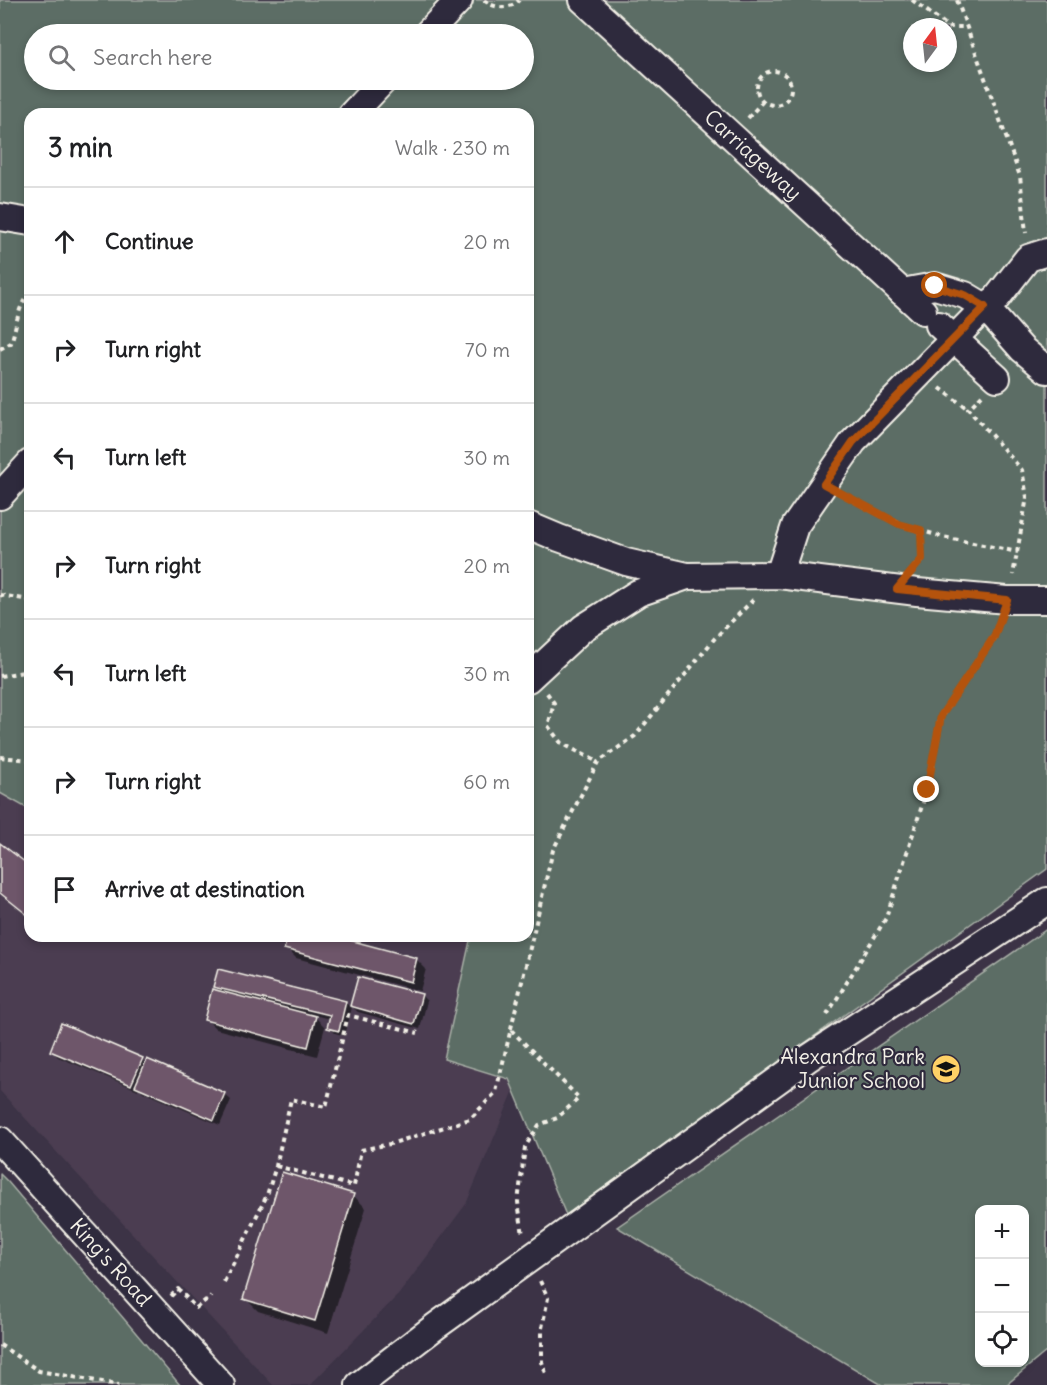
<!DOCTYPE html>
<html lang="en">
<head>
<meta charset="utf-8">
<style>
	body { margin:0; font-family:Delius,sans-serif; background:#f2f2f2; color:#202124 }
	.controls { position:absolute; right:18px; bottom:18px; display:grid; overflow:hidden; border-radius:12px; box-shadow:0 3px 9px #0003 }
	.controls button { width:54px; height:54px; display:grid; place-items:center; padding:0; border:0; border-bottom:2px solid #e0e0e0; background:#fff; color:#202124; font:30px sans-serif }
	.compass { position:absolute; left:903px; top:18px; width:54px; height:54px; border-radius:50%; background:#fff; box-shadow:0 3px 9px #0003; rotate:15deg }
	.stop { position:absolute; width:18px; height:18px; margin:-14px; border:4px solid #b45309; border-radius:50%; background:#fff }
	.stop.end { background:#b45309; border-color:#fff; box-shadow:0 2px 6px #0008 }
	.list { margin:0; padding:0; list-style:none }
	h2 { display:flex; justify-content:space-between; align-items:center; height:78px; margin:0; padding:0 24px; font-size:26px }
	h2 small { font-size:20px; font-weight:400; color:#757577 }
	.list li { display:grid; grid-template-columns:39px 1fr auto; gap:18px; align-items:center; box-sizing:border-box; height:108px; padding:0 24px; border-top:2px solid #e0e0e0 }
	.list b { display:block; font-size:22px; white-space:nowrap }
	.list em { font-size:20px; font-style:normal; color:#757577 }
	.icon { flex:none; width:33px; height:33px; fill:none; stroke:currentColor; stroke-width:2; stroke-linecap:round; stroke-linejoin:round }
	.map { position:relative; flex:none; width:1047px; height:1385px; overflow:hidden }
	.search { position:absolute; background:#fff; box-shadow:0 3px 9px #0003; left:24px; top:24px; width:510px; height:66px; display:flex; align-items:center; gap:15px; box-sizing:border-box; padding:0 21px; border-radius:33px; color:#757577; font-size:22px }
	.panel { position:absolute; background:#fff; box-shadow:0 3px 9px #0003; left:24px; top:108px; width:510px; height:834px; border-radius:18px }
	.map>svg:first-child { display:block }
</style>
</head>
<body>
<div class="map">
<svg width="1047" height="1385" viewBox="0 0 1047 1385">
	<rect width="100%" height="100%" fill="#3c3346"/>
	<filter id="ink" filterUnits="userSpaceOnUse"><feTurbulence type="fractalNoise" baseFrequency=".0167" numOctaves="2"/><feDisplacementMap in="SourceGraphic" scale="12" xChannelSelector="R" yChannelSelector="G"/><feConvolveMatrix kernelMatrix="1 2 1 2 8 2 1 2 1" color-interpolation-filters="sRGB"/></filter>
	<g filter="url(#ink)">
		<path fill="#4b3e51" d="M0,793L30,810V936H471L444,1059L509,1079L514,1090L466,1204L399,1294L310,1385H273L0,1091Z"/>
		<path fill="#5b6d65" stroke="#a8afa6" stroke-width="1.5" fill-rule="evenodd" d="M0,0H1047V869L566,1215L509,1079L444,1059L471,936H528V114H30V810L0,793ZM912,27H948V63H912ZM34,34H524V80H34Z
			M1047,929V1351L1006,1385H882L617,1227ZM980,1210H1024V1362H980Z
			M0,1174L8,1182L180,1385H0Z"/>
		<path fill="#0007" d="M289,936H328L416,959L426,969L420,991L296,958L286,948Z
			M359,979L421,995L427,1001L420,1029L358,1012L352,1007L345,1036L335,1033L329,1027L331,1019L313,1015L325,1027L317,1056L216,1029L206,1019L222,993L215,986L346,1003L351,1008Z
			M51,1050L142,1059L146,1064L224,1094L231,1100L220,1125L143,1092L139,1088L138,1090L58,1057Z
			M353,1195L366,1208L328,1333L258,1311L245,1298Z"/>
		<path fill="#6e576a" stroke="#f4f1e8" stroke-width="1.5" d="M0,843L30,866V917L0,893Z
			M288,936H334L417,958L411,982L284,949Z
			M218,969L346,1001L339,1031L327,1028L330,1015L213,987Z
			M358,977L422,994L414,1024L350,1006Z
			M212,989L316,1016L308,1047L204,1020Z
			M61,1023L143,1058L131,1085L50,1051Z
			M147,1059L225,1093L214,1120L135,1086Z
			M282,1172L354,1194L315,1321L243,1299Z"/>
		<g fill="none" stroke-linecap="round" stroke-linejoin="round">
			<g stroke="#f4f1e8" stroke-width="30">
				<g id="minor">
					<path id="s1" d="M583,0L923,311"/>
					<path d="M427,34L459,0"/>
					<path d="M352,114L384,80"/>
					<path d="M0,217L30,222"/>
					<path d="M902,292L935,286L965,295L985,307L1022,349L1047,370"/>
					<path d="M939,325L997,378"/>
					<path d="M0,496L30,463"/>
					<path d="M528,525L559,538L626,562L687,576L779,575L917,592L1007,600H1047"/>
					<path d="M779,575L795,526L853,442L985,307L996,299L1028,258L1047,252"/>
					<path d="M528,679L583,628L638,593L687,576"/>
					<path id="s2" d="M0,1140L221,1385"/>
					<path d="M359,1385L436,1326L807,1059L1047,901"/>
				</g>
			</g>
			<path stroke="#f4f1e8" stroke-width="4" stroke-dasharray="4.5 4.5" stroke-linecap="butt" d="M484,0C494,9 510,10 519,0
				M912,0L949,27H967
				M957,0L1020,176L1026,233
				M757 88a17 17 0 1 1 34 0a17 17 0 1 1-34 0Z
				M748,118L763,101
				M0,349L11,343C17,326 17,306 30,293
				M940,388L968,409
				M982,395L968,409L1022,470L1027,497L1013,575
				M846,496L899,524L943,537L1018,552
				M528,565L531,579L528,607
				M914,568L922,559L921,530
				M0,595L30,600
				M0,676L30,671
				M547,693L554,703L548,726L561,743L598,762
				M0,757L30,760
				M827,1015L886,918L927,790L941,716L994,637L999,623
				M511,1030L579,1098L557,1118L539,1125L525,1147L518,1202L523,1235
				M276,1166L354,1186L361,1150L390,1144L470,1119L496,1092L553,850L598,762L635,736L715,638L754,599
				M540,1281L548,1298L542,1328V1362L547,1376
				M224,1282L267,1195L276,1166L291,1099L326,1107L348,1015L418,1033
				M171,1296L178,1289L196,1308L211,1296
				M0,1345L39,1371L119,1385"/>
			<use href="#minor" stroke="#2f2a3d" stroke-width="26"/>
		</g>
	</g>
	<g fill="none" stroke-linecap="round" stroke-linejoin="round" filter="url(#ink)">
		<path stroke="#b45309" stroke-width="8" d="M927,790L941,716L994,637L1007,600L897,589L922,559L921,530L899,524L824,484L853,442L985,307L965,295L935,286"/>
	</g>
	<defs>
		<g id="school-disc" transform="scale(1.5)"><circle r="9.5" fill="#ffd166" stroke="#2f2a3d"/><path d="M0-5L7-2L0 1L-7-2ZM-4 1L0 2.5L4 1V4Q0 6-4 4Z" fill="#111"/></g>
	</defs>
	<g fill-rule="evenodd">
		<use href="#school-disc" x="946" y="1069"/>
	</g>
	<g text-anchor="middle" stroke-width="4.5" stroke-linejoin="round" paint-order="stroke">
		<g font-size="21" fill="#f4f1e8" stroke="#2f2a3d">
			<text dy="7" stroke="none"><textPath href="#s1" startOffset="230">Carriageway</textPath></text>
			<text dy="7" stroke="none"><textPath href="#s2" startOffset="165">King's Road</textPath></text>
		</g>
		<g font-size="21" fill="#f4f1e8" stroke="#2f2a3d" text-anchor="end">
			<text x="925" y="1064">Alexandra Park<tspan x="925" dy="24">Junior School</tspan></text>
		</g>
	</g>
</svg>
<div class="controls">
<button>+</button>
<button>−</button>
<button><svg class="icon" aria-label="locate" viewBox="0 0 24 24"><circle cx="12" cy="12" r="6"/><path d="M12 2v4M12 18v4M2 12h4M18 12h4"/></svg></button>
</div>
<svg class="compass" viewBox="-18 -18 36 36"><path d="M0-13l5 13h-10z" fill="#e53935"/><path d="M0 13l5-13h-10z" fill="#757577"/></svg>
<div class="stop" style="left:935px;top:286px"></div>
<div class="stop end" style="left:927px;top:790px"></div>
<div class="search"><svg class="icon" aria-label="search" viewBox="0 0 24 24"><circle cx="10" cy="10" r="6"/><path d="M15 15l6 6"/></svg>Search here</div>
<section class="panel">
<h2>3 min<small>Walk · 230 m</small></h2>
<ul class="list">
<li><svg class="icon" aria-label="ahead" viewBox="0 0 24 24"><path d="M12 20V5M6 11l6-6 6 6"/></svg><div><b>Continue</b></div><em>20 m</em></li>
<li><svg class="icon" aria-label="right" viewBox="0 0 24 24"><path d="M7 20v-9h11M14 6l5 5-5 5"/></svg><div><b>Turn right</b></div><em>70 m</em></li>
<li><svg class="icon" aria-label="left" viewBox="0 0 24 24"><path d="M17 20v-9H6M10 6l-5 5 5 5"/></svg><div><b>Turn left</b></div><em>30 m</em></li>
<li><svg class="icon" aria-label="right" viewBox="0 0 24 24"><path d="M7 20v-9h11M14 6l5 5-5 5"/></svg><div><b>Turn right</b></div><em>20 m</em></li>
<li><svg class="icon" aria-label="left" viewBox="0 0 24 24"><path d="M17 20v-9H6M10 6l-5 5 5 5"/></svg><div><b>Turn left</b></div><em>30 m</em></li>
<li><svg class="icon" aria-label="right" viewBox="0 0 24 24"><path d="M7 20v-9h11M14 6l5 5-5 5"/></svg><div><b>Turn right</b></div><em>60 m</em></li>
<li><svg class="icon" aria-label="arrive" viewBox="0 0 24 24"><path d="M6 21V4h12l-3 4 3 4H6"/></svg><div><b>Arrive at destination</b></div></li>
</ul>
</section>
</div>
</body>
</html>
